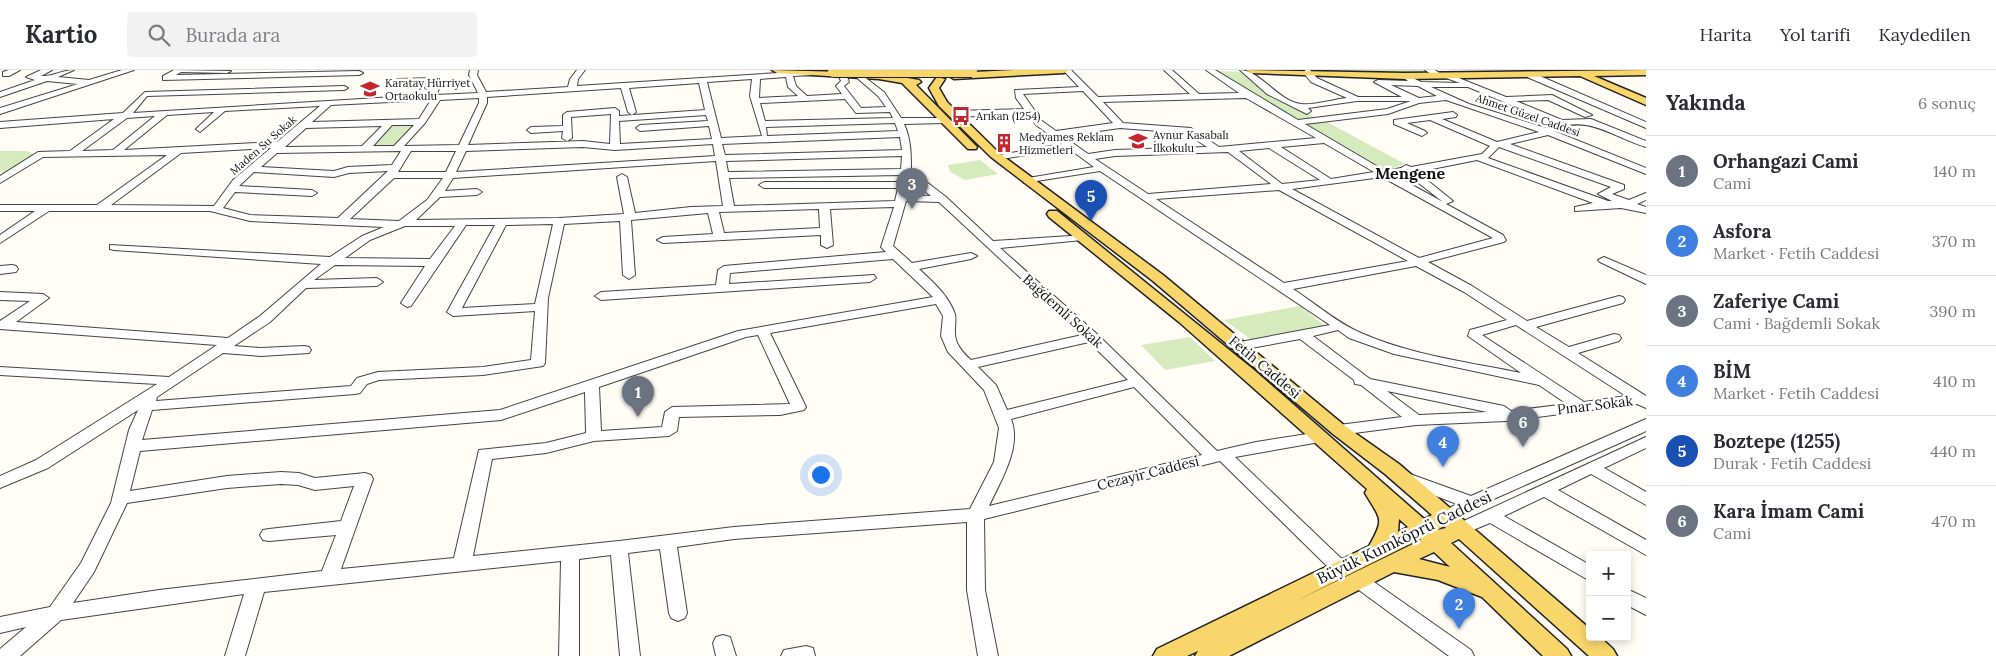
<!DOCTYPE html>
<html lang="tr">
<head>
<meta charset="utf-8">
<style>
	body { margin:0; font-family:Lora,serif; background:#f2f2f3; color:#2b2b33 }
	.controls { position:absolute; right:15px; bottom:15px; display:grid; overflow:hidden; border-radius:5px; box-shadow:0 2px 8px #0003 }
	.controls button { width:45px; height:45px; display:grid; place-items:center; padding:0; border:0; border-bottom:1px solid #e1e1e2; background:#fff; color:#2b2b33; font:25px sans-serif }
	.you { position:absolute; left:820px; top:404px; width:18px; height:18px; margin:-12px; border:4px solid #fff; border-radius:50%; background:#1a73e8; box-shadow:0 0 0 8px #1a73e833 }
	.badge { display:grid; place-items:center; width:32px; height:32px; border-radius:50%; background:#ea580c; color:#fff; font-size:16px; font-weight:700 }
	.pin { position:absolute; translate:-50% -41px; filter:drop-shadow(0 1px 2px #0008) }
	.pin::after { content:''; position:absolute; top:26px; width:18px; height:15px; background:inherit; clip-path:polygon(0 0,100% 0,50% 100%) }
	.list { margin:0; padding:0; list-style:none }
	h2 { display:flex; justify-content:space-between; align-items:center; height:65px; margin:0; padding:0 20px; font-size:21px }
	h2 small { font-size:16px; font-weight:400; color:#7c7c81 }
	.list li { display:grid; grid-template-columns:32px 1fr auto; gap:15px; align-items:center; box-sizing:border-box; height:70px; padding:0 20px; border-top:1px solid #e1e1e2 }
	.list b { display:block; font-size:19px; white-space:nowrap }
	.list p { margin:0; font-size:16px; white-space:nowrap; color:#7c7c81 }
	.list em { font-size:16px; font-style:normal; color:#7c7c81 }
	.icon { flex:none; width:28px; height:28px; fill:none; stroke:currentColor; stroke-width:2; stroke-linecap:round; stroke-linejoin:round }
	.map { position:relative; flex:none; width:1646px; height:586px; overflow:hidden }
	header { display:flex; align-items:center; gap:30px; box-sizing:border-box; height:70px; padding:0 25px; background:#fff; border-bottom:1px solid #e1e1e2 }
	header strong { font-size:24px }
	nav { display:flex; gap:28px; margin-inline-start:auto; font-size:18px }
	.search { width:350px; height:45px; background:#f2f2f3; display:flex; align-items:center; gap:12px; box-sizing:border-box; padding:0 18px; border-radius:5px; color:#7c7c81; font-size:19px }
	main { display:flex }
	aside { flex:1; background:#fff }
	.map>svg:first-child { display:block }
</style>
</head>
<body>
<header>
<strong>Kartio</strong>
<div class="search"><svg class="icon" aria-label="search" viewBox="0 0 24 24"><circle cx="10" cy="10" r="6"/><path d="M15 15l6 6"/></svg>Burada ara</div>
<nav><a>Harita</a><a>Yol tarifi</a><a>Kaydedilen</a></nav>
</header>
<main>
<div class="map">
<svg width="1646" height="586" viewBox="0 0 1646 586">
	<rect width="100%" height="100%" fill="#fffdf5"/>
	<path fill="#d5ebbd" d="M1219,1L1243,2L1266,22L1313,46V48L1298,50L1293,48L1217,3Z
		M1327,52L1405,94L1387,100L1379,98L1304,56L1306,53Z
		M414,54L393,77H369L390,55Z
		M0,81H27L36,86L9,101L0,102Z
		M980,90L998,104L965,110L950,102L948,95Z
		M1300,236L1325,256L1253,271L1224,250Z
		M1190,267L1215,291L1165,300L1141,275Z"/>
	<path fill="#d9e3c4" d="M1296,0H1426L1435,4Z"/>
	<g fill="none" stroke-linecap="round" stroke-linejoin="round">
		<g stroke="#444" stroke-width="2">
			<path id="minor" d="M9,0H20L9,6H3V2Z
				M41,0H52L41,6C52,7 62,0 74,0L58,7L89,10L122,0H134L0,44V38L78,14L47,11L0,27V22L35,10L26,7Z
				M174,0L231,1L227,3L181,2L176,5L359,1L363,3L359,5L163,10V6Z
				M470,0H478L477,5L486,22L568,17L570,9L577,0H585L578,9L577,16L810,1L814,3L813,5L793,6L796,16L807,26L842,24L836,16L841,11L838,4L842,2L846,4L849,12L844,16L861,38L886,37L878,26L856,7V3H859L884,22L901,48H947V52L944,53L904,54C911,69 911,84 911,100L946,127L993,171L1086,165V169L1082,170L1000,178L1097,264L1217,381L1256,372L1320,362L1325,363L1328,367L1325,371L1320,372L1235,387L1346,493L1349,498L1346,503L1340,505L1334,503L1220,391L984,449L985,520L998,586H978L967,520V452L734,469L677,477L687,543L685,548L678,551L671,548L669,543L660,479L628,483L640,586H620L611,485L579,489V586H559L561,491L264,522L245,586H225L244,524L61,550L20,586H0V579L26,557L0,563V547L50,537L81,493L111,433L129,360L138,340L48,398L0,418V406L36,390L157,314L0,305V297L169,307L217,275L0,259V251L30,231L0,230V222L43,224L49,228L16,252L228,268L260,246L321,194L114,180L110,179V175L330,187L362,166L384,157L250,151L210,141H49L0,173V165L35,141H0V135H97L167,85L43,87L0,113V106L38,82L70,81L114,49L0,58V52L123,43L145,22L344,16L348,18L344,20L147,26L133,43L427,25L430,21L425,18L428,13H395L394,11L398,9L436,8L434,16L439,19L436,25L478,23L469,5ZM786,7L788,17L798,26L759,28L760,9ZM752,9L750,26L762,66L721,68L707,12ZM699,13L705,40L619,46V41L615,38L567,42L563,45V56L531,57L527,60L531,63L563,61L562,68L567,71L572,68L571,47L611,44L610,74L583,71L468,75L487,33V27L621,18L628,42L632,45L636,42L629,18ZM479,28V33L459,75L404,76L425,53L440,30ZM845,29L856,43L890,42L893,48L765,51L760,33ZM429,30H431L419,49L312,52L331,35ZM320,36L277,72L124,80L167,45L214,42L196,59L200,62L225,41ZM706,45L708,51L640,55L636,58L640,61L709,56L712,69L620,74L619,51ZM155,46L113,80L82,81L127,48ZM895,53L898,61L767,66L766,57ZM392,55H414L394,76H373ZM382,56L362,76L285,77L306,58ZM900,67L902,80L725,85L722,74ZM713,74L715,86L456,102L466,81L583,77L615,80ZM271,78L233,110L214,136L111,135L181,83ZM401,81L392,95L348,97L334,101L261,97L277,83ZM411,81H456L446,102H398ZM902,86L901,99L728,102L726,91ZM716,91L723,136L691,137L635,143L627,107L622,104L617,107L624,144L559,148L416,150L440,127L477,125L482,122L477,119L445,121L453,108ZM388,101L338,148L250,145L223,138L235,122L312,126L317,123L312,120L239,116L254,102L334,107L349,103ZM901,105L899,112H764L759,115L764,118H898L895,131L734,136L729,108ZM394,108H443L427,130L399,151L350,149ZM910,109L931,126L907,125ZM906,131L939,132L1082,265L971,290C962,282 954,273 955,260C955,255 956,249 955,244C948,225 934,213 919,199L971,189L977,186L971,183L912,193L893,176ZM894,137L881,177L886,182L724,196L718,200L716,215L601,222L595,226L601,230L870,212L876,208L874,205L729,214L730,203L893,189L933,227L738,261L500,340L142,370L152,340L355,324L360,323L367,314L379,310L483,305L543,296L545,293L548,228L564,154L620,151L623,205L629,209L635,205L631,150L708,143L713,164L663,167L657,170L663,173L821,165V175L827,178L833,175L830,139ZM819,139L820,158L724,163L719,142ZM553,154L535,234L462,238L506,155ZM466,155H495L447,242L453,246L535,241L531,290L483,297L378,302L357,308L351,316L156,331L157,327L223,283L261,286L309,283L311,280L309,277L304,276L261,278L234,276L270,252L306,218L377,216L383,212L377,208L314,210L335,195L425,196L401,233L407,237L411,236ZM405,156H455L430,189L345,188L370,170ZM936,234L943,246L941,266L948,282L984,320L999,358L994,392L970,439L734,457L619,471L473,486L492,389L546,383L594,371L669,366L677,361L679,347L780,345L804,340L806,337L770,263ZM758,265L790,334L672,337L665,342L662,357L601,361L599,317L746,267ZM1089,272L1128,310L1007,340L996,315L978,297ZM1134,317L1202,385L989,436C1001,410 1022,377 1011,349ZM585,322L586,363L546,373L479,380L454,488L341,499L373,409L371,405L365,403L315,408L299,403L281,402L227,406L130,421L140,381L501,350ZM281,414L298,415L315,420L354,416L341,451L269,459L263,460L260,465L263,470L269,471L336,465L322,501L159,520L73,533L94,502L127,433L227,418Z
				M1063,0H1071L1098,27L1190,24L1164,0H1172L1199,24L1239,23L1206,0H1215L1298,50L1387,39L1411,31H1357L1308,38L1311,41L1307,44L1267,24L1240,0C1260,0 1278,31 1301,34C1311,36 1336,29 1347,28L1311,12L1303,2L1306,0H1310L1317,8L1358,27H1402L1374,12L1378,10L1408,11L1401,6L1405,4L1421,12L1460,13L1446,8L1445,6L1449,4L1506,27L1552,25L1592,45L1585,47L1548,30L1516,31L1562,50L1591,49L1646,71V77C1616,69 1585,42 1554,61L1646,98V104L1548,65L1510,74L1624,115V119L1612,124L1629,130L1646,123V130L1637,134L1646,137V143L1621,138L1575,141V137L1593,133L1477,90L1417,102L1453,131L1446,134L1503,165L1506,170L1504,172L1428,192L1472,216L1527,251L1619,226L1623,227L1625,230L1623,233L1536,257L1569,277L1614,264L1619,265L1621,268L1619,271L1578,283L1646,326V338L1637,334L1506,351L1416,355L1339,365L1334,363L1331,360L1334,357L1339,355L1402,347L1361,315L1355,314L1354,310L1300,269L1240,280L1233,276L1240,272L1330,255L1100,101L1024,113V109L1028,108L1094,97L1068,78L996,90V86L999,85L1062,74L1036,55L1028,44L953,47L949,44L953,41L1024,39L1016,28L1015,20L1079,17ZM1391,15L1418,16L1437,26L1419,28ZM1431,17H1468L1554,53L1546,58L1469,34ZM1083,21L1113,53L1056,61L1042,51L1023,24ZM1246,28L1316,68L1219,77L1191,58L1123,53L1103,32ZM1446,30L1539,62L1497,72L1442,49L1456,47L1457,45L1453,42L1394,50V54L1422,66L1427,63L1425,61L1407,53L1430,50L1490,76L1482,84L1411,97L1406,95L1401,98L1385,101L1305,54L1388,44L1419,33ZM1120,58L1186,63L1207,77L1115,80L1088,84L1063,66ZM1324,73L1374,102L1331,109L1281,77ZM1499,77L1611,117L1598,124L1612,131H1608L1488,88ZM1269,78L1320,110L1282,114L1239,81ZM1228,82L1271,114L1148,124L1095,89L1115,86ZM1407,104L1443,132L1394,105ZM1382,107L1493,168L1419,188L1292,119ZM1279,120L1408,191L1284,213L1156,129ZM1416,196L1464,222L1507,250L1470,260L1468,266L1521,303C1467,292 1411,285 1361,263C1337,253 1315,233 1293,219ZM1516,255L1626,326L1584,332L1482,265ZM1338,260L1349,268L1394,284L1539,315L1567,334L1511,341L1504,336L1370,309L1313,266ZM1387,321L1487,342L1419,345Z
				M1425,0H1435L1444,6L1437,8Z
				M1527,3H1533L1646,52V58L1527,7Z
				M1604,187L1646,205V214L1600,192L1598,190Z
				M12,195L16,196L18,199L16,202L0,204V196Z
				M1646,349V361L1642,363L1496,428L1446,453L1440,451L1438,447L1440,443L1457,434L1404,414L1402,410L1404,406L1410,404L1471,426Z
				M1646,367V378L1604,398L1646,422V435L1591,404L1558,420L1646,470V485L1544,427L1504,446L1590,495V511L1490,453L1461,465L1455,463L1452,459L1455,455Z
				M1358,503L1364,505L1471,580L1474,586H1449L1352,515L1349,510L1352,505Z
				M1627,519L1646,528V545L1627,535Z
				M723,565L730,567L736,586H716L713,573L716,567Z
				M806,576L813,578L815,586H781L784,580Z"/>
		</g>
		<g stroke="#222" stroke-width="3">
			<path id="major" d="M772,0L879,3L919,10L921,12L916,15L977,77L976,79H968L902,13L879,9L777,3Z
				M1014,0H1069L1064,3L954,9L949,6L954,3Z
				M1246,0L1405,3L1646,0V5L1594,6L1646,28V35L1580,6L1405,9L1251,3Z
				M937,7L945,9L939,18L947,32L999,83L1163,205L1345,356L1399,394L1590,559V567H1600L1613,579L1617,586H1589L1459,469L1451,473L1567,579L1571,586H1543L1482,527L1438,510L1394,502L1229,586H1195L1198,581L1187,586H1153L1157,579L1369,476C1385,448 1381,450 1365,423L1367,419L1179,252L1049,147L1047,144L1049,141H1057L1254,300L1424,449L1432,445L1385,404L1333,364L1153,211L991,87L939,36L929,18ZM1399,449L1408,457L1398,462ZM1444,456L1446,458L1437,460ZM1420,469L1421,470L1294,532ZM1434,482L1450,497L1419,489Z"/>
		</g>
		<use href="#minor" fill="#fff" fill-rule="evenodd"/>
		<use href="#major" fill="#f9d66b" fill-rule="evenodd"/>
		<g stroke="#222" stroke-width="12" stroke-linecap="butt">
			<path id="major-bridge" d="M833,2H972"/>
		</g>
		<use href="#major-bridge" stroke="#f9d66b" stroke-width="10"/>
	</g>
	<defs>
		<g id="school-bare" transform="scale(1.5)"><path d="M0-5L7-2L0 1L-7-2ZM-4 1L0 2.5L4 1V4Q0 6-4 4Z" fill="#c4262e" stroke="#fff" stroke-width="2.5" paint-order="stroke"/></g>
		<g id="bus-bare" transform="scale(1.5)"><path d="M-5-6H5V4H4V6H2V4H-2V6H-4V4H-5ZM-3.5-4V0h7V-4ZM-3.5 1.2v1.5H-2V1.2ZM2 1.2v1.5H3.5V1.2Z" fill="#c4262e" stroke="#fff" stroke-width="2.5" paint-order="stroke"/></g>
		<g id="building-bare" transform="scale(1.5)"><path d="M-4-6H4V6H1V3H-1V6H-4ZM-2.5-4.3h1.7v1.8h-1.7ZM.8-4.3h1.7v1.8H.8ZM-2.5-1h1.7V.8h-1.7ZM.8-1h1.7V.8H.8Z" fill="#c4262e" stroke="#fff" stroke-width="2.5" paint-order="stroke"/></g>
	</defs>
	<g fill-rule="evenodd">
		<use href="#school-bare" x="370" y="19"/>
		<use href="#bus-bare" x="961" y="46"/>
		<use href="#school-bare" x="1138" y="71"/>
		<use href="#building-bare" x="1004" y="73"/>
	</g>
	<g text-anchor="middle" stroke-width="5" stroke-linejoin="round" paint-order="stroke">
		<g font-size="11" fill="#111" stroke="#fff" text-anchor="start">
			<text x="385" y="17">Karatay Hürriyet<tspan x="385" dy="13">Ortaokulu</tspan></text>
			<text x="976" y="50">Arıkan (1254)</text>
			<text x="1153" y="69">Aynur Kasabalı<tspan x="1153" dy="13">İlkokulu</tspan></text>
			<text x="1019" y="71">Medyames Reklam<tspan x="1019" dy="13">Hizmetleri</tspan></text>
		</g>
		<g font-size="11" fill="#111" stroke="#fff">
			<text transform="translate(1528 45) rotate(19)" y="4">Ahmet Güzel Caddesi</text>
			<text transform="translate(263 75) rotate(-41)" y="4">Maden Su Sokak</text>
		</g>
		<g font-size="14" fill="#111" stroke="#fff">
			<text transform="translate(1063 241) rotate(42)" y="5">Bağdemli Sokak</text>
			<text transform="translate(1265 297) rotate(40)" y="5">Fetih Caddesi</text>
			<text transform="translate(1595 335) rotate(-7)" y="5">Pınar Sokak</text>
			<text transform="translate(1148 403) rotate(-14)" y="5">Cezayir Caddesi</text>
		</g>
		<g font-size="16" font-weight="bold" fill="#111" stroke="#fff">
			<text x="1410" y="109">Mengene</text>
		</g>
		<g font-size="16" fill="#111" stroke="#fff">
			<text transform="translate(1404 467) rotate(-26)" y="6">Büyük Kumköprü Caddesi</text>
		</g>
	</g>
</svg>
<div class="controls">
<button>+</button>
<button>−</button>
</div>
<div class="you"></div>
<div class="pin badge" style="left:638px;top:347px;background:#6b7280">1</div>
<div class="pin badge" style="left:1459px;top:559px;background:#3f7fe0">2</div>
<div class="pin badge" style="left:912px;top:139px;background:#6b7280">3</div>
<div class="pin badge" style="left:1443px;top:397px;background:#3f7fe0">4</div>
<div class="pin badge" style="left:1091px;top:151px;background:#1a4fb4">5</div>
<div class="pin badge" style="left:1523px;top:377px;background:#6b7280">6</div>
</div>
<aside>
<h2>Yakında<small>6 sonuç</small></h2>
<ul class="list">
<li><span class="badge" style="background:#6b7280">1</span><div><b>Orhangazi Cami</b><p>Cami</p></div><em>140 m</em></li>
<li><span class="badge" style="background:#3f7fe0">2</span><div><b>Asfora</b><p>Market · Fetih Caddesi</p></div><em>370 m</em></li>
<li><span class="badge" style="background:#6b7280">3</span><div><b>Zaferiye Cami</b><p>Cami · Bağdemli Sokak</p></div><em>390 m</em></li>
<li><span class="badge" style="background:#3f7fe0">4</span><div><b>BİM</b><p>Market · Fetih Caddesi</p></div><em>410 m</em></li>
<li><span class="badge" style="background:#1a4fb4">5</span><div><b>Boztepe (1255)</b><p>Durak · Fetih Caddesi</p></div><em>440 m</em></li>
<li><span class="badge" style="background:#6b7280">6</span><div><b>Kara İmam Cami</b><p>Cami</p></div><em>470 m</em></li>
</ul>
</aside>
</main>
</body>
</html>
